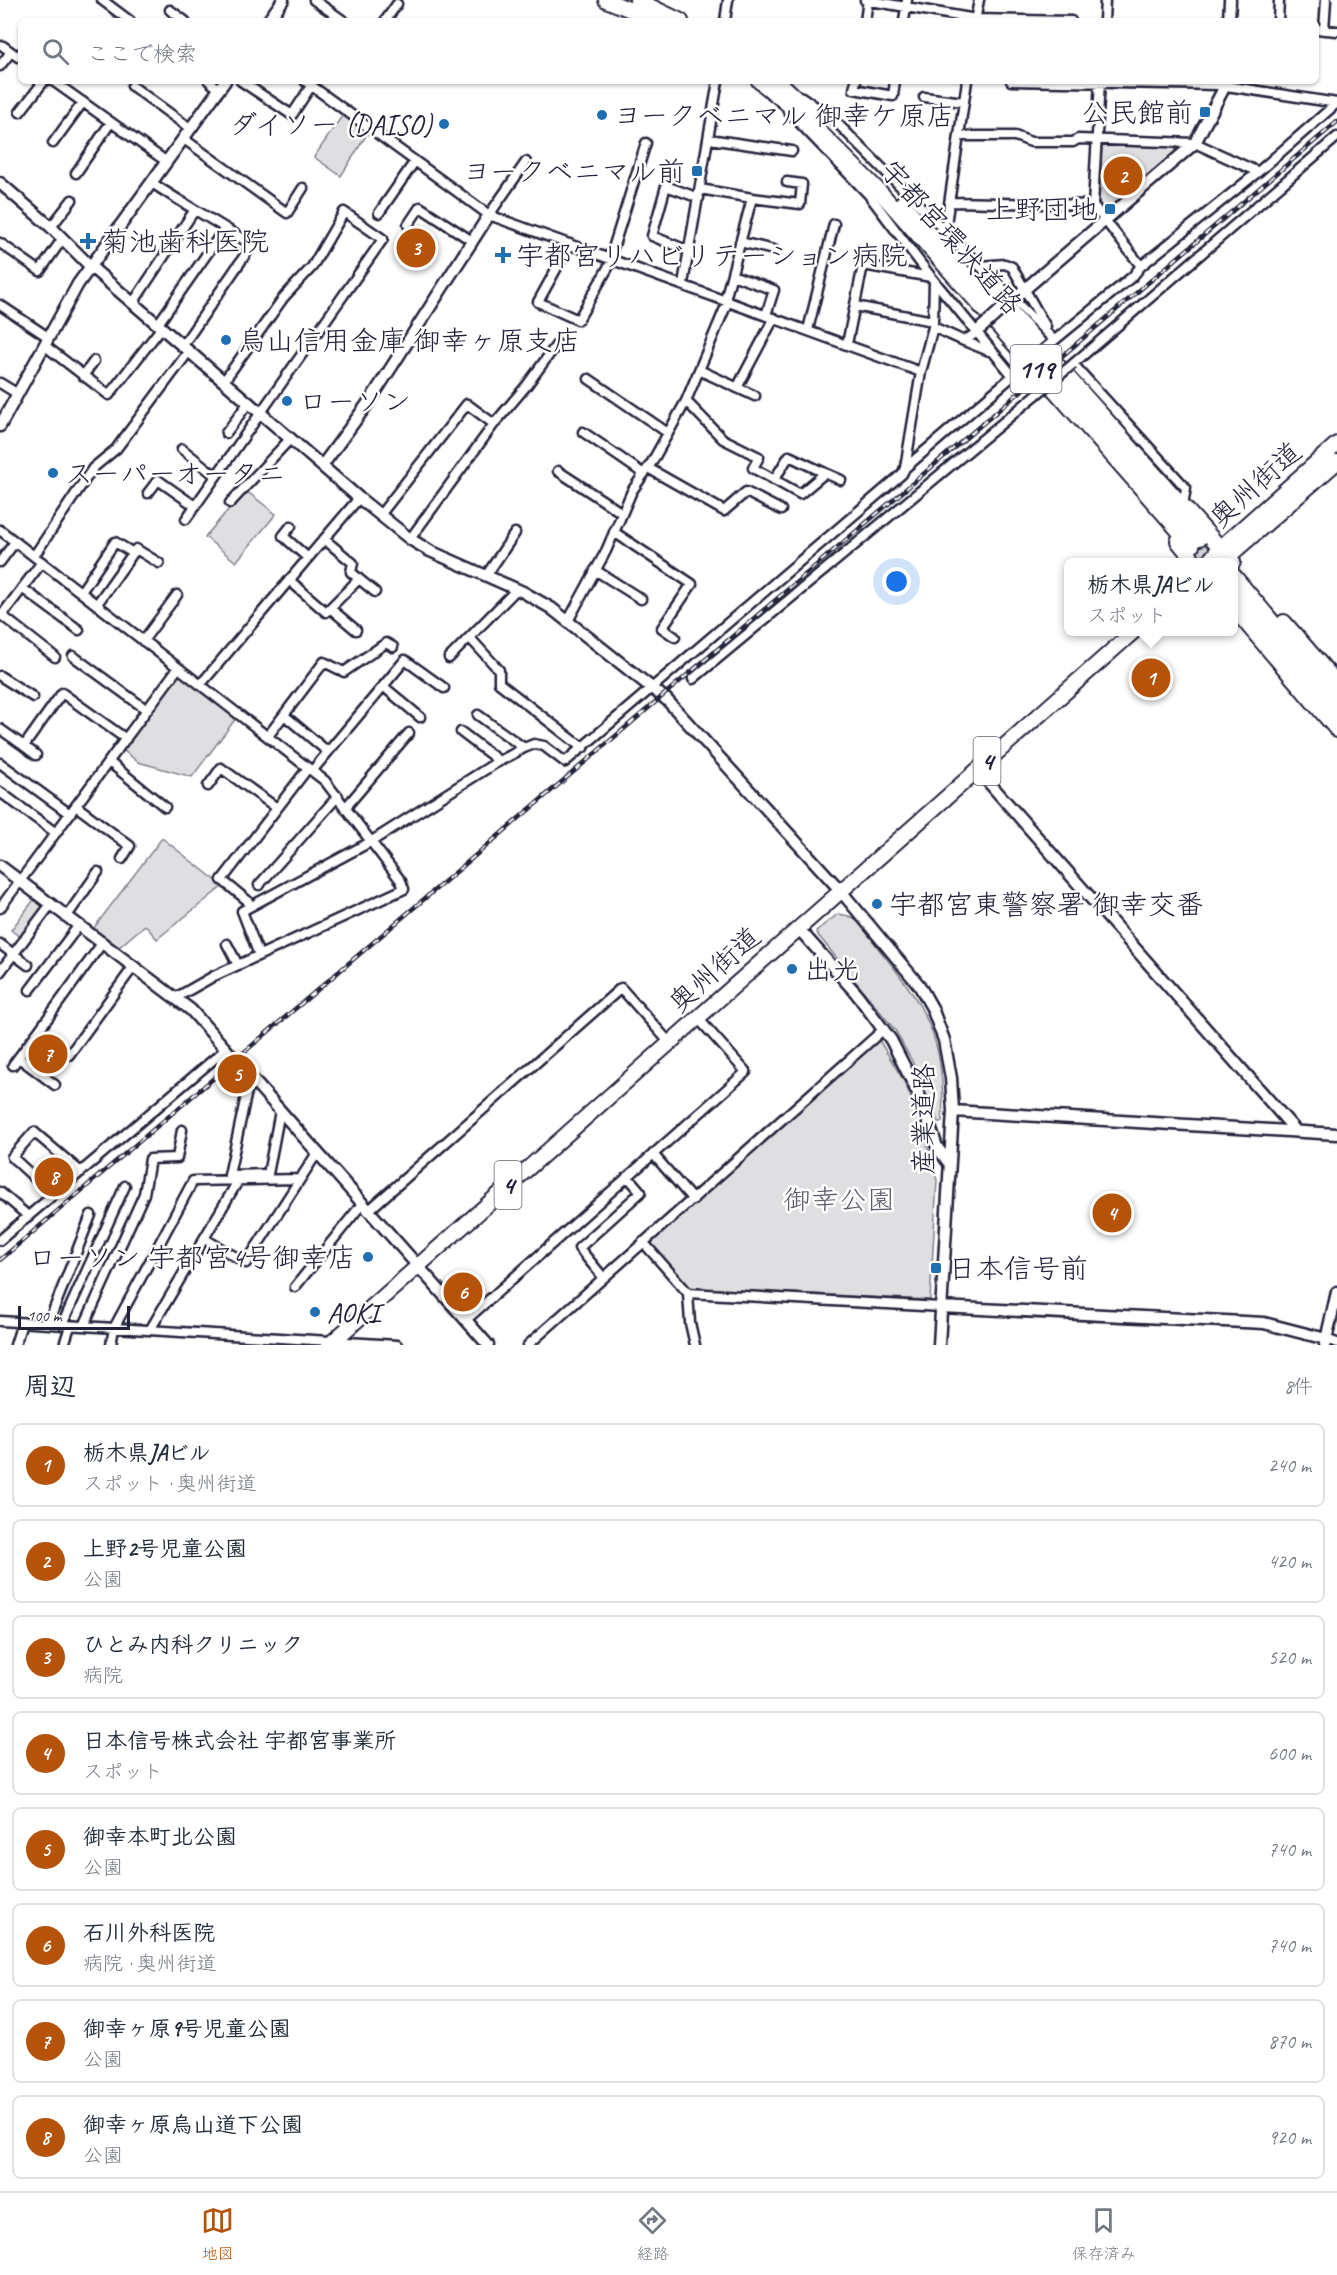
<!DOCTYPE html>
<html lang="ja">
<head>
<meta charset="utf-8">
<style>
	body { margin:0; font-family:Caveat,"Klee One",sans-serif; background:#f2f2f3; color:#1f2937 }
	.scale { position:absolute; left:18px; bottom:15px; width:112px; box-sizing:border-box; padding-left:6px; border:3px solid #22223b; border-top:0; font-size:16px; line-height:21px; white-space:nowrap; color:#22223b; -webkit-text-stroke:4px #fff; paint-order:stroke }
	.you { position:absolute; left:897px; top:582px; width:21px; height:21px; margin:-15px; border:4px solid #fff; border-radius:50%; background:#1a73e8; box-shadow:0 0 0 9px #1a73e833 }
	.badge { display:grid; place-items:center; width:39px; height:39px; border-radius:50%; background:#b45309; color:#fff; font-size:20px; font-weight:700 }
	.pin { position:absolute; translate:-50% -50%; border:3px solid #fff; box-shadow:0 2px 6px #0006 }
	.popup { position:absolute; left:1064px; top:558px; width:174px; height:78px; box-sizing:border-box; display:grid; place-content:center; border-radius:9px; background:#fff; filter:drop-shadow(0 2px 4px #0005); font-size:20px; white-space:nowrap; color:#747a83 }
	.popup b { font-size:22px; color:#1f2937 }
	.popup::after { content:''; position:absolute; left:50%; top:100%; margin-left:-12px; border:12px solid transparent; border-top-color:#fff }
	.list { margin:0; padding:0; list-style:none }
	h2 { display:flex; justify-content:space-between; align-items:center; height:78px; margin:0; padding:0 24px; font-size:26px }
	h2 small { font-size:20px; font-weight:400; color:#747a83 }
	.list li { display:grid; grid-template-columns:39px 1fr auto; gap:18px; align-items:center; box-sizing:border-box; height:84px; margin:0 12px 12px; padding:0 12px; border:2px solid #e0e1e3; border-radius:9px }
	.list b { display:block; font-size:22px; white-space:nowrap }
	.list p { margin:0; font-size:20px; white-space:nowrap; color:#747a83 }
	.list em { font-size:20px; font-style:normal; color:#747a83 }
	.icon { flex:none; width:33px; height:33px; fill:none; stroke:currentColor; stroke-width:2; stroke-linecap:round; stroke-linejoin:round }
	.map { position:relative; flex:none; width:1337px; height:1345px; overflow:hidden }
	.search { position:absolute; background:#fff; box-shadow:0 2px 4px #0004; left:18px; right:18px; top:18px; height:66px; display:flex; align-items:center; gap:15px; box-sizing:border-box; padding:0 21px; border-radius:9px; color:#747a83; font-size:22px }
	.sheet { height:846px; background:#fff }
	nav { display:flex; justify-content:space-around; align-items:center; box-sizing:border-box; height:84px; border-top:2px solid #e0e1e3; background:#fff; font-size:16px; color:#747a83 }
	nav a { display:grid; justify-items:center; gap:3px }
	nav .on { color:#b45309 }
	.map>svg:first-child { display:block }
</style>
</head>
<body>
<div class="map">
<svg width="1337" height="1345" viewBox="0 0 1337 1345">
	<rect width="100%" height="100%" fill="#fff"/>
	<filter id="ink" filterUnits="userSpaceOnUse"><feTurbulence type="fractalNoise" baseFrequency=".0167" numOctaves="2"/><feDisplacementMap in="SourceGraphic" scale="12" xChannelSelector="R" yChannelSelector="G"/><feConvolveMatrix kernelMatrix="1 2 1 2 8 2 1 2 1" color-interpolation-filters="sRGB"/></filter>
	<g filter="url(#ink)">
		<path fill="#dfdfe2" stroke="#80808e" stroke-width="1.5" d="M344,113L369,131L341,176L314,157Z
			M1102,146L1174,147L1176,152L1105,211L1098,201Z
			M245,490L276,514L236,562L205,537Z
			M178,676L186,677L237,717L192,777L138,762L123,750Z
			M162,838L223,886L157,939L145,925L119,947L93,929Z
			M36,897L48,906L22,939L11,930Z
			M838,914C842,915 847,915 851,917C859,920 872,940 878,948C927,1007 947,1043 942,1122H938L912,1061L895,1030L818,935L816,931Z
			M40,1039L67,1059L59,1070L30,1049L36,1040Z
			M870,1039L879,1040L904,1081L920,1120L937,1180L930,1300L691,1288L650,1242Z"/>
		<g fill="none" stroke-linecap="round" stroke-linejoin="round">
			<path stroke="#d3d3d8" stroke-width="14" stroke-dasharray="14 7" stroke-linecap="butt" d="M1200,538L1222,562
				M1192,546L1206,562"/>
			<g stroke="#22223b" stroke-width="13">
				<path id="minor" d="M102,0L130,21
					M314,0L344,21
					M865,0L976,19L1071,21
					M170,10L185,21
					M385,21L397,4
					M725,21L728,0
					M865,21L868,0
					M904,21L907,0
					M975,21L979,0
					M1104,21L1105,0
					M1278,21L1279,0
					M1316,29L1337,31
					M1324,30L1326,0
					M3,46L18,57L21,53
					M0,66L11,52
					M53,81L167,162
					M209,81L219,89
					M241,81L292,115L311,86
					M305,81L489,215L921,372L933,327L964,341L976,333
					M856,81L854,89L893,96L895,81
					M1011,81L1220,85L1337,103
					M1100,81L1093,205L1141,266
					M132,86L191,129
					M802,97L833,119L1054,340
					M924,97L964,102
					M788,111L869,195L931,277L1013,376
					M20,112L44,81
					M959,136H1015L1031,142H1073L1078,139L1195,143L1258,172
					M184,139L287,213L303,188
					M709,139L792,151
					M53,143L83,102
					M76,173L111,122
					M152,183C185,205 219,223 252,245L183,345
					M700,189L752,198L725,300
					M752,198L800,204L802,184L787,182
					M950,202L1093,205
					M379,213L415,161
					M489,215L526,162
					M408,225L420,207L472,241
					M51,227L72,200
					M945,231L967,81
					M740,242L774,250
					M0,243L40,271L63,238
					M570,244L538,302L578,320L613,259
					M689,251L652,236L666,186L699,198
					M610,258L646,143
					M980,266L1005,264L1012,267L1046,327
					M732,275L774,290L766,315
					M683,284L718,81
					M133,303L194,211
					M0,305L48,337
					M855,306L933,321
					M158,324L225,228
					M933,324L934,281
					M808,330L834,224
					M964,341L989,351
					M847,344L863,265L931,277
					M1050,344L1133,276L1141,266L1258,172L1337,103
					M44,345L109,395L162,327
					M699,370L755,396
					M921,372L905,468L1015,374
					M83,376L94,361
					M589,379L668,433
					M0,383L18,394
					M737,388L774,318
					M686,401L723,439L759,457L753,468L800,494L825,473L841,480
					M583,432L644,474
					M226,433L249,402
					M182,449L216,476
					M648,468L724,511L746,492L781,510
					M558,471L622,513
					M774,480L789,456L825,473
					M148,493L158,480L195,506
					M230,503L291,438
					M1183,505L1186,488L1073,364L1337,137
					M380,515L467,404L494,424
					M186,519L383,239L344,212L312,267L284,297L224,381
					M291,526L283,536L308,558
					M0,530L325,781L401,881L404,889L214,976L177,997
					M614,532L692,584L662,628L675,637
					M410,539L494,424L527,385L557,344
					M34,556L93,468L116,449L189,351
					M0,562L15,542
					M595,570L641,599
					M486,576L515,533
					M359,579L375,592
					M289,580L326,612L359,579L351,572L353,563L324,539
					M22,588L79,630
					M81,592L115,542L133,553
					M97,604L136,549L159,563
					M330,608L356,630
					M0,614L55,657
					M2,615L42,562
					M568,621L606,551L632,491L652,462L686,401L728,301
					M470,638L499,670V683L583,748
					M143,641L177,595
					M73,656L147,710
					M449,658L517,589
					M0,676L33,697
					M693,679L1036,395
					M201,684L359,498
					M383,686L420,717
					M284,715L328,752
					M478,715L524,748
					M0,729L24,746L62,693L126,739
					M461,732L499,761
					M268,736L324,662L344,672L386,643L393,647
					M24,746L36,755
					M109,762L165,807
					M0,763L70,814
					M312,771L405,660L444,688
					M208,786L221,768L277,808
					M0,792L56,833
					M76,806L130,846L122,859
					M346,807L409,733
					M259,885L338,796
					M249,907L248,901L222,880L308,768
					M0,908L178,668
					M67,916L98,872
					M0,944L28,965
					M227,944L238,965
					M259,955L242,911L372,841L494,764L524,748L534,744L544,746L565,762L902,474L905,468
					M0,972L51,904
					M30,990L79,925
					M37,1033L103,942
					M19,1058L55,1085
					M13,1065L37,1033L69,1055L134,966
					M250,1077L229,1175L268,1174L280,1111
					M653,1154L693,1200
					M0,1192L28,1216
					M53,1195L12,1157L34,1132L81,1172
					M368,1211L621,988L669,1042
					M205,1239L246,1263L317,1153
					M0,1240L226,1049
					M643,1242L688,1293L690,1323L695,1345
					M603,1277L579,1248L641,1192L628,1177
					M295,1287L362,1204
					M688,1293L941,1307
					M466,1320L746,1072L697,1017
					M0,1321L397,1345
					M48,1324L91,1215
					M62,1325L125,1186
					M84,1326L144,1194L150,1159L177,1158L182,1130
					M150,1330L238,1181
					M1326,1339L1337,1343
					M15,1345L22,1323
					M64,1345L70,1326
					M111,1345L114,1328L193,1181L299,1179
					M528,1345L884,1029"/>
			</g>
			<g stroke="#22223b" stroke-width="15">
				<path id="tertiary" d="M268,21L283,0
					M1229,21L1230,0
					M0,183L51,227L91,267L359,498L410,539L430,551L523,592L551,608L667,700L840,890L919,985L932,1008L944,1040L951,1078L953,1111L939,1345
					M1011,301L1195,143L1225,86L1226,81
					M0,426L78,284L225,81
					M322,466L371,399L489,215
					M977,769L1296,1131
					M0,866L191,1010L488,1345
					M798,928L856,993L891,1040L919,1095L937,1147L948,1162
					M953,1111L1337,1134
					M941,1307L1264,1323L1326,1339
					M1325,1344L1337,1292"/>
			</g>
			<g stroke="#22223b" stroke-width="18">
				<path id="trunk" d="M606,0L658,21
					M637,0L681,21
					M759,81L811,123L881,193L1192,546
					M778,81L815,115
					M902,203L1200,538
					M987,286L1233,562
					M1178,541L1195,562
					M1220,561L1228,557L1337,462
					M1208,562L1220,548L1337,444
					M1234,576L1337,699
					M1234,592L1337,715
					M1234,609L1337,730
					M1284,622L1337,683
					M329,1345L1133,632"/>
			</g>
			<use href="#minor" stroke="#fff" stroke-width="8"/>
			<use href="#tertiary" stroke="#fff" stroke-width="10"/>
			<use href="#trunk" stroke="#fff" stroke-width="14"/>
			<g stroke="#22223b" stroke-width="4.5">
				<path id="rail" d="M0,1260L1337,122"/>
			</g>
			<use href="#rail" stroke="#fff" stroke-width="2" stroke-dasharray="7" stroke-linecap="butt"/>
			<g stroke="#22223b" stroke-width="13" stroke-linecap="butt">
				<path id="minor-bridge" d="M1017,372L1050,344
					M1036,395L1073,364"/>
			</g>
			<g stroke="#22223b" stroke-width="15" stroke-linecap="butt">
				<path id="tertiary-bridge" d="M981,328L1011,301"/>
			</g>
			<use href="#minor-bridge" stroke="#fff" stroke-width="8"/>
			<use href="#tertiary-bridge" stroke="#fff" stroke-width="10"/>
		</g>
	</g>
	<g fill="#1f6fb2" stroke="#fff" stroke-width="2">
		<rect x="1199" y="106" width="12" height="12" rx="3"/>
		<circle cx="602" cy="115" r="6"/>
		<circle cx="444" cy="124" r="6"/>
		<rect x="691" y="165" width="12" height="12" rx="3"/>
		<rect x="1104" y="203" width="12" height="12" rx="3"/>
		<path d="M85 232h6v6h6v6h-6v6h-6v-6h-6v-6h6z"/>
		<path d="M500 246h6v6h6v6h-6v6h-6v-6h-6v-6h6z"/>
		<circle cx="226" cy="340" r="6"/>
		<circle cx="287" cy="401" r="6"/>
		<circle cx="53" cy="473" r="6"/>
		<circle cx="877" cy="904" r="6"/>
		<circle cx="792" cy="969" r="6"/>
		<circle cx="368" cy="1257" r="6"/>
		<rect x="930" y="1262" width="12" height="12" rx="3"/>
		<circle cx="315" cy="1312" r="6"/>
	</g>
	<g text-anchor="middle" stroke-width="5" stroke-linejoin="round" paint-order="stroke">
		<g fill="#fff" stroke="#646476" stroke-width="1.5">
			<rect x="1010.5" y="345" width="51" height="48" rx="4.5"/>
			<rect x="973.5" y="737" width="27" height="48" rx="4.5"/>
			<rect x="494.5" y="1161" width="27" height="48" rx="4.5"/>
		</g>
		<g font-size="27" font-weight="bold" fill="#22223b">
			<text x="1036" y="378">119</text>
			<text x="987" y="770">4</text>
			<text x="508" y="1194">4</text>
		</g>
		<g font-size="28" fill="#22223b" stroke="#fff" text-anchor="start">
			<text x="1193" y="122" text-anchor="end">公民館前</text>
			<text x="614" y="125">ヨークベニマル 御幸ケ原店</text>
			<text x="432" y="134" text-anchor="end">ダイソー (DAISO)</text>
			<text x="685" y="181" text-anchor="end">ヨークベニマル前</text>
			<text x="1098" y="219" text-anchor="end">上野団地</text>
			<text x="101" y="251">菊池歯科医院</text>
			<text x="516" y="265">宇都宮リハビリテーション病院</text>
			<text x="238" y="350">烏山信用金庫 御幸ヶ原支店</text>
			<text x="299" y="411">ローソン</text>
			<text x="65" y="483">スーパーオータニ</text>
			<text x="889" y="914">宇都宮東警察署 御幸交番</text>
			<text x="804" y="979">出光</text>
			<text x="356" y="1267" text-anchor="end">ローソン 宇都宮4号御幸店</text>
			<text x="948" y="1278">日本信号前</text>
			<text x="327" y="1322">AOKI</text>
		</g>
		<g font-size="28" fill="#22223b" stroke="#fff">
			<text transform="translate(952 237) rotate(48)" y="10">宇都宮環状道路</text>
			<text transform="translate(1255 484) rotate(-42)" y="10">奥州街道</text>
			<text transform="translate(714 969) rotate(-42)" y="10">奥州街道</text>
			<text transform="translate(923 1119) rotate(-90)" y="10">産業道路</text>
		</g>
		<g font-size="28" fill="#5b5b6d" stroke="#fff">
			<text x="839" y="1209">御幸公園</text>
		</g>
	</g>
</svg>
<div class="scale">100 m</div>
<div class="you"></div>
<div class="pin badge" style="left:1151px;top:678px">1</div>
<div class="popup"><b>栃木県JAビル</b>スポット</div>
<div class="pin badge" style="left:1123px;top:176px">2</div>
<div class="pin badge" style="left:416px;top:248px">3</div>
<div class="pin badge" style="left:1112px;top:1213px">4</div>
<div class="pin badge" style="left:237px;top:1074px">5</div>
<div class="pin badge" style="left:463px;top:1292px">6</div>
<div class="pin badge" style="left:48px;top:1054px">7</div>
<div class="pin badge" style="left:54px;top:1177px">8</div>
<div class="search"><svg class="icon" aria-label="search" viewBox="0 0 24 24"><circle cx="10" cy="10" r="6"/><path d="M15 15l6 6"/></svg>ここで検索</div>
</div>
<section class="sheet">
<h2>周辺<small>8件</small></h2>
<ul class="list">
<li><span class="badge">1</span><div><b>栃木県JAビル</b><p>スポット · 奥州街道</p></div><em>240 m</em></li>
<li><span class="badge">2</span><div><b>上野2号児童公園</b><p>公園</p></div><em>420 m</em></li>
<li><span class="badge">3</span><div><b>ひとみ内科クリニック</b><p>病院</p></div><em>520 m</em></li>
<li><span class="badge">4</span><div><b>日本信号株式会社 宇都宮事業所</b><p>スポット</p></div><em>600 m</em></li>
<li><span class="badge">5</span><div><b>御幸本町北公園</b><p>公園</p></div><em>740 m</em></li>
<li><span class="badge">6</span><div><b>石川外科医院</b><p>病院 · 奥州街道</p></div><em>740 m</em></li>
<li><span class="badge">7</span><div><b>御幸ヶ原9号児童公園</b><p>公園</p></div><em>870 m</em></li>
<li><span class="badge">8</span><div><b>御幸ヶ原烏山道下公園</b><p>公園</p></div><em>920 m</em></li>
</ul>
</section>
<nav>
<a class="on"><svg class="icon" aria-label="map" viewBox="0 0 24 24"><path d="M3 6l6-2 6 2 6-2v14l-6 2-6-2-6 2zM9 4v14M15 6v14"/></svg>地図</a>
<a><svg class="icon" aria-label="directions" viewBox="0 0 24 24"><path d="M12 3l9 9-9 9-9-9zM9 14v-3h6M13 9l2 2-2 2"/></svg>経路</a>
<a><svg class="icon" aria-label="saved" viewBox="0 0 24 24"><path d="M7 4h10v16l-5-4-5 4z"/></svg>保存済み</a>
</nav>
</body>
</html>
